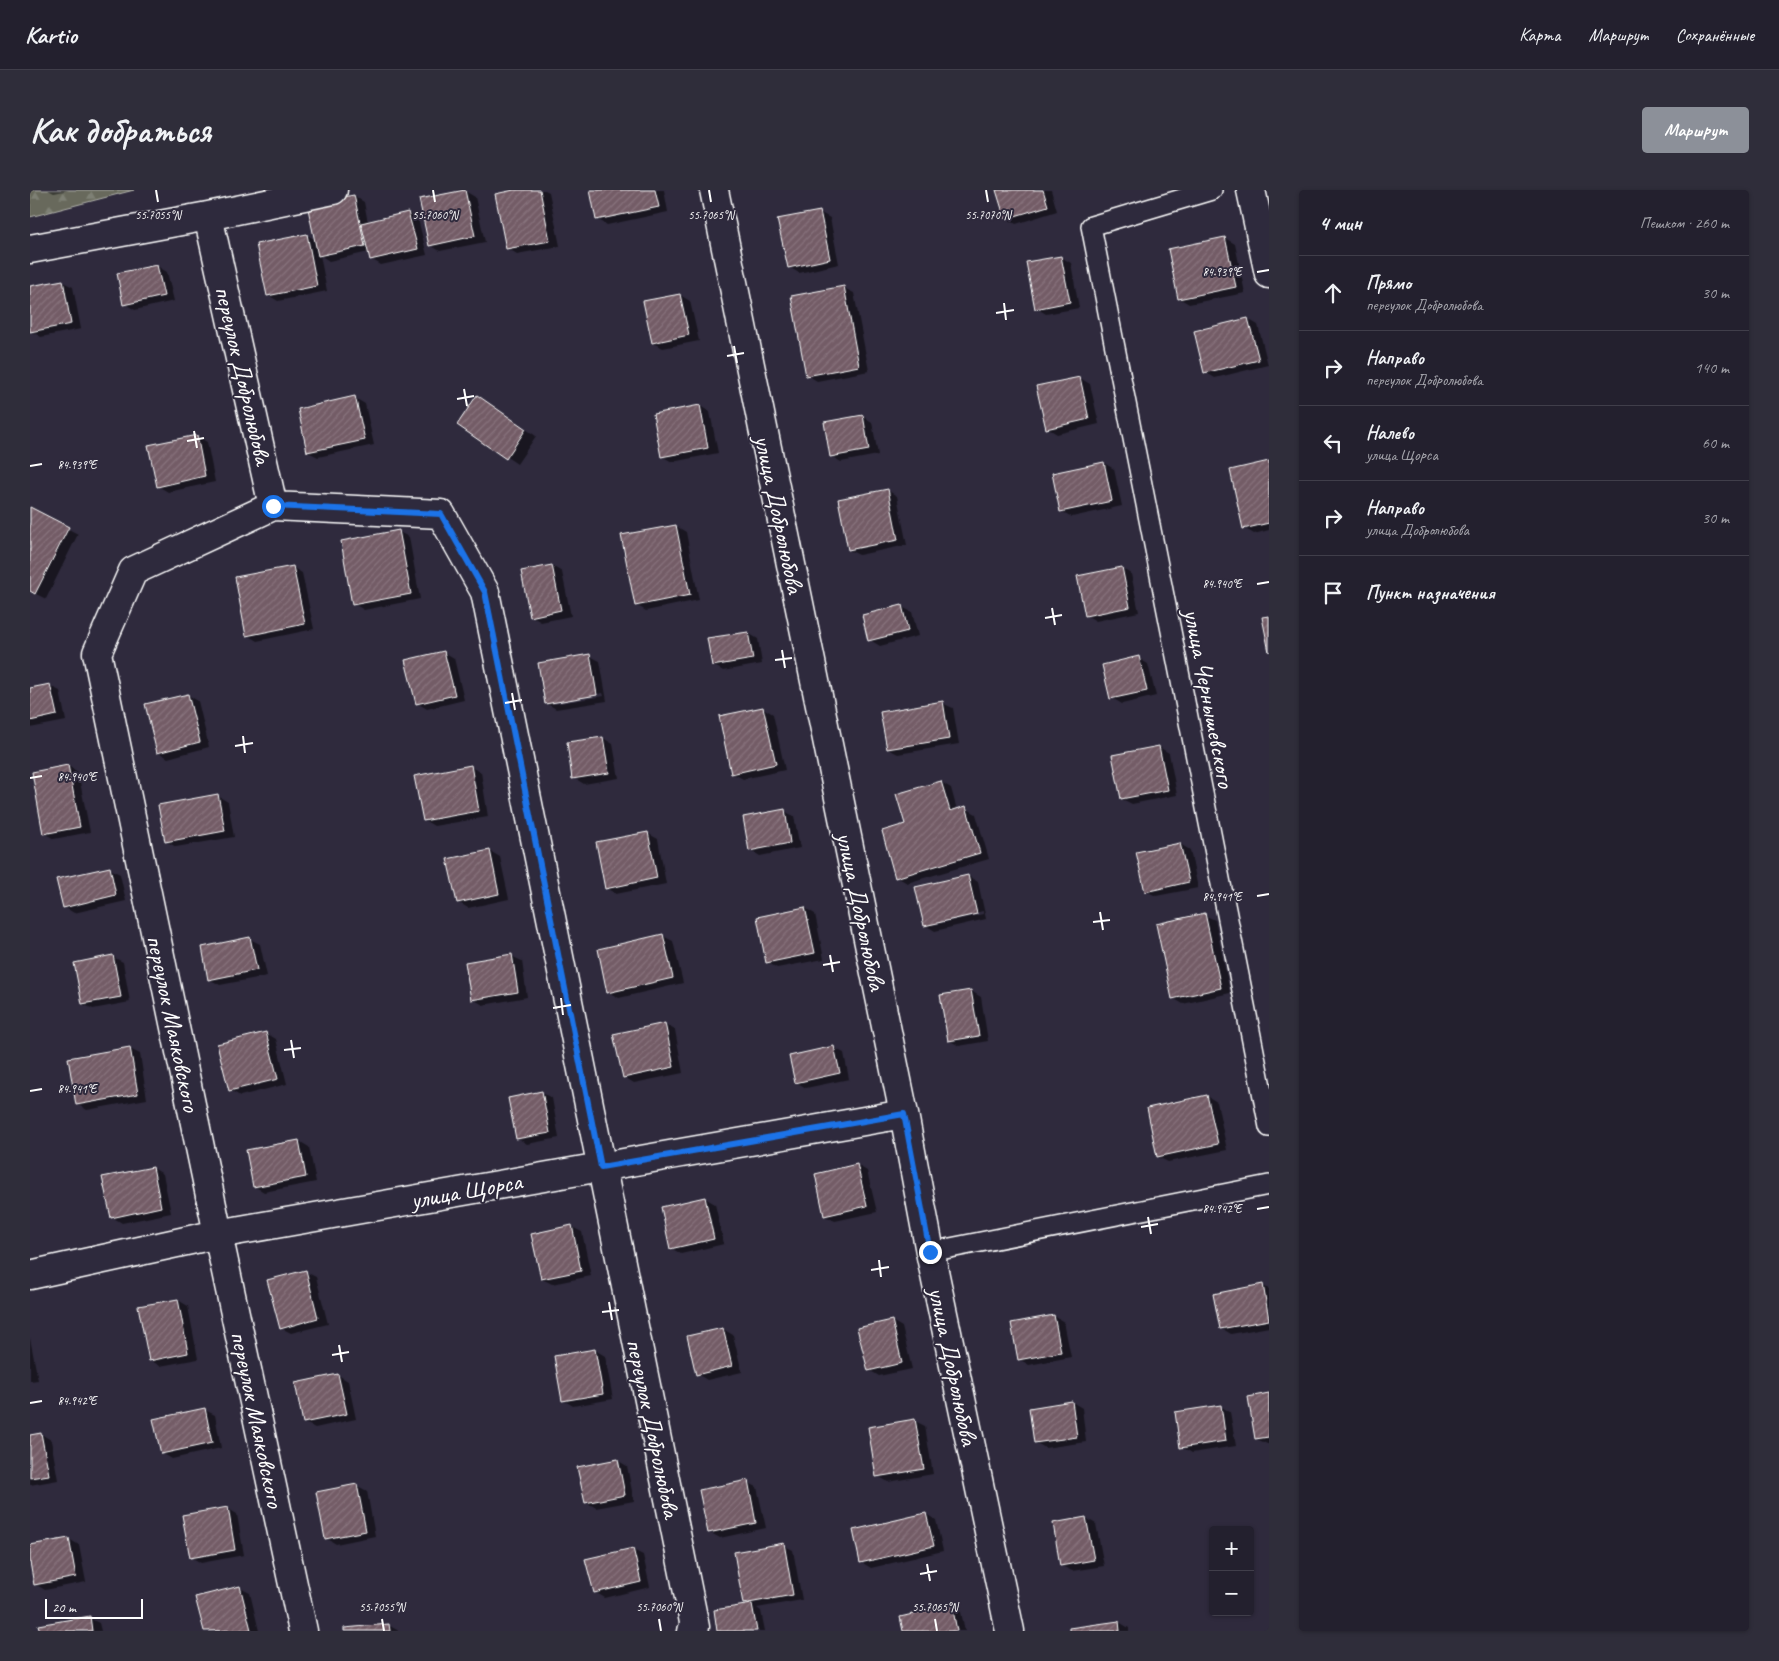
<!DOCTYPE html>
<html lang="ru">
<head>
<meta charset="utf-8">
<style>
	body { margin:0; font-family:Caveat,sans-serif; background:#2f2d3a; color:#f1f3f6 }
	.controls { position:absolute; right:15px; bottom:15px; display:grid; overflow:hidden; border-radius:5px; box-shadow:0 1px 4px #0004 }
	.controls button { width:45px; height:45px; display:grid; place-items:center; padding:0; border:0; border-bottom:1px solid #403e4a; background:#23202e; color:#f1f3f6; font:25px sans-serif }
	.scale { position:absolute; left:15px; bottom:12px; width:98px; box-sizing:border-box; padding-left:5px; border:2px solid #fff; border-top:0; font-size:14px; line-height:18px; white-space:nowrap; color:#fff; -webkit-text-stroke:4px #2f2a3d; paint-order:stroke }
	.stop { position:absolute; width:15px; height:15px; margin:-11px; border:4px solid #1a73e8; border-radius:50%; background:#fff }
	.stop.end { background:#1a73e8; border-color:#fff; box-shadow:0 1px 5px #0008 }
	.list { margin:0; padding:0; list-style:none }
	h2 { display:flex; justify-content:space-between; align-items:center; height:65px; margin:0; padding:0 20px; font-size:21px }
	h2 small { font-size:16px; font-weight:400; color:#a3a3aa }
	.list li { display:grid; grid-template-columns:32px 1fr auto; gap:15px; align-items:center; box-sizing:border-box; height:75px; padding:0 20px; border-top:1px solid #403e4a }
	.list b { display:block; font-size:19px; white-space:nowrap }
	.list p { margin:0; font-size:16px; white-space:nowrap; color:#a3a3aa }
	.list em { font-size:16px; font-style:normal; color:#a3a3aa }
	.icon { flex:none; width:28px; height:28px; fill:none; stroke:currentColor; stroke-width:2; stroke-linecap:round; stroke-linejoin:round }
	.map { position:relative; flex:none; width:1239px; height:1441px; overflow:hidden; border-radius:5px }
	header { display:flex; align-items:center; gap:30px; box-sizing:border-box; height:70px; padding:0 25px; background:#23202e; border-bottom:1px solid #403e4a }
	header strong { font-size:24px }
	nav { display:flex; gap:28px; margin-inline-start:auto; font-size:18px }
	.intro { display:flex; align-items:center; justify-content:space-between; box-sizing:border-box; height:120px; padding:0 30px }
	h1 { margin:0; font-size:35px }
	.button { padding:12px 22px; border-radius:5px; background:#8c9099; color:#fff; font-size:18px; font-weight:700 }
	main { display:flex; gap:30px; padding:0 30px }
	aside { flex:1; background:#23202e; border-radius:5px; box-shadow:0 1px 4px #0004 }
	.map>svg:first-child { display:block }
</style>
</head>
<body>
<header>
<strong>Kartio</strong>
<nav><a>Карта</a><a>Маршрут</a><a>Сохранённые</a></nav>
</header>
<div class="intro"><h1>Как добраться</h1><a class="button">Маршрут</a></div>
<main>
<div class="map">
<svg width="1239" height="1441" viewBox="0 0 1239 1441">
	<defs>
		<pattern id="forest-firs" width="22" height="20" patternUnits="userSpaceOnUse" patternTransform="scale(1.25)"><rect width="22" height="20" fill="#67695b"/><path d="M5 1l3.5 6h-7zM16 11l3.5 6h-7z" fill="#7e8074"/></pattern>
		<pattern id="building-hatch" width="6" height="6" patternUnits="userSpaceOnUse" patternTransform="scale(1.25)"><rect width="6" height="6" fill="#735b66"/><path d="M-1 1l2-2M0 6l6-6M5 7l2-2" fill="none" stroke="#88747d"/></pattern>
	</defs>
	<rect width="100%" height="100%" fill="#2f2a3d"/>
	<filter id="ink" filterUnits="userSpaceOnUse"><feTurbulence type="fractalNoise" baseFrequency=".02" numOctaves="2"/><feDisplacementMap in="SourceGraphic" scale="10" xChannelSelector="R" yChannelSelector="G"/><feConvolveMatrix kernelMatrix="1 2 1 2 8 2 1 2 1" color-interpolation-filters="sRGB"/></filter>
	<g filter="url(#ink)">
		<path fill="url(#forest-firs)" stroke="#b3b4ad" d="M0,0H104L0,27Z"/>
		<path fill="#0007" fill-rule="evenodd" d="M18,0H39L24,3Z
			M491,0H515L519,2L530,56L487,64L477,58Z
			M561,0H634L638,22L577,35L567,29Z
			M967,0H1021L1027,21L986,34L976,28Z
			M435,1L445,7L455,52L410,61L400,55Z
			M324,6L334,12L338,33L378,23L388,29L397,65L351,75L341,69L339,62L299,71L290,65L297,101L248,111L238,105L277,45L286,50Z
			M789,22L800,28L809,74L769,83L759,77Z
			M1195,48L1205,54L1215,103L1159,114L1149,108Z
			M1031,67L1041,73L1049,118L1016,124L1006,118Z
			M127,76L137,82L144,111L105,120L95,114L88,84Z
			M33,92L43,97L51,139L11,147L1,141L0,98Z
			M814,98L824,103L839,181L787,191L777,185Z
			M650,105L660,111L669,151L633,158L623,153Z
			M1218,129L1228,135L1238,175L1185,188L1175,182Z
			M1050,188L1060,194L1069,234L1027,244L1017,238Z
			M325,208L335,214L344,255L288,267L278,262Z
			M457,212L506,246L487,274L428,234Z
			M670,216L680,222L688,263L642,272L632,266Z
			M832,226L842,232L848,265L811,272L801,266Z
			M167,246L177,252L185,292L138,302L128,296Z
			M1239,272V340L1224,344L1214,338Z
			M1074,273L1084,279L1092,316L1042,327L1031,321Z
			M857,300L867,306L877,355L829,365L819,360Z
			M0,319L48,344L16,409L0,401Z
			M646,336L656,342L669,410L616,421L606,415L593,346Z
			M369,342L379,347L390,409L334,420L324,414Z
			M522,376L532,382L541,426L511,432L501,426Z
			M262,377L272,383L284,439L227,451L217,445Z
			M1091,378L1101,384L1109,422L1066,431L1056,425Z
			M872,417L882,422L888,446L850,456L840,450Z
			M718,443L728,449L732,474L693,481L683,475Z
			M414,462L424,468L434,510L397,519L387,513Z
			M560,466L570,471L577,511L526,519L516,513ZM573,503L574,506L523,514V512Z
			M1108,468L1118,474L1126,506L1092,514L1082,508Z
			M20,496L30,501L36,531L0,538V500Z
			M158,505L168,511L179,557L138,568L128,562Z
			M912,513L923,518L929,554L868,564L858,559Z
			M733,518L743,524L755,580L713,589L702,583Z
			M573,548L583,554L589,588L554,594L544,588Z
			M1129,557L1139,563L1147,605L1102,614L1092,609Z
			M38,576L48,582L60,642L24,649L14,643Z
			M440,577L451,582L458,627L404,636L394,630Z
			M911,592L921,598L927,620L936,618L946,624L959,669L877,693L867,687L876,635Z
			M188,606L198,612L204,647L146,657L136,651Z
			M754,621L764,626L770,658L730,666L720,660Z
			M617,643L628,649L636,694L586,704L576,698Z
			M1150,654L1160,660L1168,698L1126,706L1116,701Z
			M460,661L470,667L479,709L438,718L428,712Z
			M80,679L90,684L96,711L44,723L34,717Z
			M938,686L948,692L956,729L905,741L895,735ZM953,721V724L902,735V733Z
			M775,718L785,724L794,769L747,778L737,772Z
			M1174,725L1185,730L1200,803L1153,814L1143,808Z
			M633,746L643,751L653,793L589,808L578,802Z
			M220,749L230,754L237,786L190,795L179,789Z
			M481,766L492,771L497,807L453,815L443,809Z
			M83,767L93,772L100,812L63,819L53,814Z
			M941,801L951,807L958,851L929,856L919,850Z
			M634,834L645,840L653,883L604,893L594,887Z
			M236,843L246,849L257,894L210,906L200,900Z
			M804,858L814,863L819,889L776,898L766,892Z
			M100,859L110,864L117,909L57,920L47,914Z
			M512,903L522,908L529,948L497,954L487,948Z
			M1177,906L1187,912L1197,960L1138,972L1128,967Z
			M269,951L279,957L286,992L234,1002L224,996L218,961Z
			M827,975L837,981L847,1022L805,1031L795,1026Z
			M123,978L133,984L141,1023L92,1033L82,1027Z
			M675,1008L685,1014L694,1054L651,1064L641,1058Z
			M542,1037L552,1042L561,1086L522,1094L512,1089Z
			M276,1082L286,1087L298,1134L261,1143L251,1138Z
			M1233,1096L1239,1099V1137L1201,1144L1191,1138Z
			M148,1110L158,1116L168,1169L130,1176L120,1170Z
			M1024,1126L1034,1132L1041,1167L999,1175L989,1169Z
			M862,1131L872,1137L882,1179L849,1186L839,1180L829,1139Z
			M693,1139L703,1145L712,1182L677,1190L667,1184L659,1147Z
			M0,1148L8,1190L0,1191Z
			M565,1160L575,1166L583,1209L543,1216L533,1210Z
			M308,1185L318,1191L326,1229L285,1238L275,1233Z
			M1239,1204V1254H1237L1227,1249Z
			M1042,1212L1052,1218L1056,1252L1015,1258L1005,1252Z
			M1190,1216L1200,1222L1206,1256L1162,1263L1152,1257Z
			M175,1220L185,1225L191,1258L142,1269L132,1263Z
			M885,1231L895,1236L903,1284L858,1292L848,1286Z
			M11,1244L21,1250L28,1290L0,1295V1246Z
			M587,1270L597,1276L604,1311L566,1318L556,1312Z
			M717,1292L727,1297L736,1338L690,1348L679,1342Z
			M326,1295L337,1301L345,1346L306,1354L296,1348Z
			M197,1318L207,1324L214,1365L171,1373L161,1367Z
			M896,1324L906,1330L913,1361L841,1378L831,1372Z
			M1056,1328L1066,1334L1074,1376L1042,1381L1032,1376Z
			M39,1349L49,1355L56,1392L15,1400L5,1394L0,1356Z
			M753,1355L763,1360L772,1410L727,1418L731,1421L735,1441H689L718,1415L714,1413Z
			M603,1360L613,1365L620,1397L575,1408L565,1402Z
			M210,1398L220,1403L229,1441H175L167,1408Z
			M921,1417L931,1422L935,1441H874Z
			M59,1428L69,1433L71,1441H11Z
			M1089,1432L1099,1438V1441H1040Z
			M358,1435L369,1441H315Z"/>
		<path fill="url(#building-hatch)" stroke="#fff" d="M435,0L445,46L399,56L389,9Z
			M484,0H510L520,51L476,59L465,4Z
			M560,0H625L629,17L566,30Z
			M966,0H1013L1018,16L975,29Z
			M324,5L335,56L288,66L277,14Z
			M790,21L800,69L758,78L747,29Z
			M378,22L388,59L340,70L331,33Z
			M277,44L287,96L237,106L226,54Z
			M1195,47L1206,97L1148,109L1138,59Z
			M1031,66L1040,112L1005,119L996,72Z
			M127,75L134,106L93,115L87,83Z
			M33,90L41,134L0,142V96Z
			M814,96L829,176L776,186L761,106Z
			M650,104L659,145L622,153L613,111Z
			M1218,128L1229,170L1174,183L1164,141Z
			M1050,187L1059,229L1016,239L1006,196Z
			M447,205L496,239L476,269L427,235Z
			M325,206L335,250L277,262L268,219Z
			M670,215L678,258L631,267L623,224Z
			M833,225L839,260L800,267L794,232Z
			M167,245L175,286L127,297L118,255Z
			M1239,271V333L1213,339L1200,280Z
			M1074,272L1082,311L1030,322L1022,283Z
			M858,299L868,350L818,360L808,309Z
			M0,317L39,337L5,404L0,401Z
			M646,335L660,405L605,416L591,345Z
			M369,340L381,404L322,415L311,351Z
			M522,375L531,420L500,427L491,381Z
			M263,376L275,434L216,446L205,387Z
			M1092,377L1100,417L1055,426L1047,386Z
			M872,415L878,441L838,451L832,425Z
			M1239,426V462L1232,427Z
			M718,442L723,469L682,476L677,448Z
			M414,461L425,505L386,514L375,470Z
			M560,464L567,505L515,514L508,473Z
			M1109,466L1117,501L1080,509L1072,475Z
			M20,494L27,525L0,531V498Z
			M158,504L170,552L127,563L115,514Z
			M913,511L919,549L857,559L850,522Z
			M733,517L746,574L701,584L689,526Z
			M573,547L579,583L542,589L537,552Z
			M1129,556L1138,600L1091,609L1082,565Z
			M38,575L50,637L13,644L2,582Z
			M441,575L449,621L393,631L384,586Z
			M911,591L920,621L936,616L950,663L865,688L852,641L875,634L866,604Z
			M188,604L195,641L135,652L128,615Z
			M755,619L760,653L719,661L713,627Z
			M618,642L627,688L575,699L566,652Z
			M1150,653L1159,692L1115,702L1106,662Z
			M460,660L469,704L427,713L417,669Z
			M80,677L86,705L33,718L26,689Z
			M938,685L947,724L894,736L885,697Z
			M775,717L785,763L736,773L727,727Z
			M1175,723L1191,798L1142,809L1126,734Z
			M633,744L643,788L577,803L568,759Z
			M220,747L227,780L178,790L172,757Z
			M482,764L488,802L441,810L435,772Z
			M83,765L91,807L52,814L44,773Z
			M941,800L949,846L918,851L910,805Z
			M635,833L644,877L593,888L583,844Z
			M236,842L248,889L199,901L187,854Z
			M804,856L810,883L765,893L759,866Z
			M100,857L108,904L46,915L38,868Z
			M512,901L520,943L486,949L478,908Z
			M1177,905L1188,954L1127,967L1117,918Z
			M269,950L276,987L223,997L216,960Z
			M827,974L837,1016L794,1026L785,984Z
			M123,977L131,1017L81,1028L72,987Z
			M675,1007L684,1049L640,1059L631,1017Z
			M542,1035L551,1081L511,1089L501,1044Z
			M276,1080L288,1128L250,1139L237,1090Z
			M1233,1094L1239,1130L1190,1139L1183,1104Z
			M148,1109L158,1163L119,1171L108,1116Z
			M1024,1125L1031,1162L988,1170L981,1133Z
			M862,1130L872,1173L838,1181L827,1138Z
			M693,1138L702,1176L666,1185L657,1146Z
			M565,1159L573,1204L532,1211L524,1166Z
			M308,1184L317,1224L273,1233L265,1193Z
			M1239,1203V1247L1225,1249L1218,1207Z
			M1042,1211L1047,1247L1004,1253L999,1218Z
			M1191,1215L1196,1251L1150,1258L1145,1222Z
			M175,1218L182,1253L131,1264L123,1229Z
			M885,1229L894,1279L846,1287L838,1237Z
			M11,1243L19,1285L0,1288V1245Z
			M588,1269L595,1305L555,1313L547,1277Z
			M718,1290L726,1333L678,1343L669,1300Z
			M327,1294L336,1341L295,1349L286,1302Z
			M198,1317L205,1360L160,1368L152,1325Z
			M896,1323L904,1356L830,1373L823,1340Z
			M1056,1327L1064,1370L1030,1376L1023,1333Z
			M39,1348L46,1387L4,1395L0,1372V1355Z
			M754,1353L763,1405L713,1414L704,1362Z
			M603,1358L611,1392L564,1403L555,1369Z
			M210,1396L221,1440L174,1441L165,1407Z
			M722,1414L727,1441H687L684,1420Z
			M922,1415L927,1441H873L870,1427Z
			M60,1426L62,1441H10L8,1435Z
			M1089,1431L1090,1441H1039V1438Z
			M359,1434L360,1441H314V1438Z"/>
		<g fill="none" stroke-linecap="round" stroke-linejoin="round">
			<g stroke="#fff" stroke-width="22">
				<path id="lane" d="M1182,0L1061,36L1239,937
					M900,1062L1239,995"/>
			</g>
			<g stroke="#fff" stroke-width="31">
				<path id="street" d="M684,0L874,924L900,1062L980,1441
					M1221,0L1239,84
					M178,26L243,316L411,324L455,402L665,1437L662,1441
					M0,59L178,26L303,0
					M243,316L103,381L67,463L188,1044L273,1441
					M0,1085L188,1044L874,924"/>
			</g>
			<use href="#lane" stroke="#2f2a3d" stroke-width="19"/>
			<use href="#street" stroke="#2f2a3d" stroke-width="28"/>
		</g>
	</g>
	<g fill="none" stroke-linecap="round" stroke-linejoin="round" filter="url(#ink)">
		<path stroke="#1a73e8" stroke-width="6" d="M243,316L411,324L455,402L571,977L874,924L900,1062"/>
	</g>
	<path fill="none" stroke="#fff" stroke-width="2" d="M126,0L128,12M403,0L405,12M679,0L681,12M956,0L958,12M1227,82L1239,80M974,113L976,130M966,123L984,120M704,156L707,173M697,166L714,163M434,199L437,216M427,209L444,206M164,241L167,258M157,251L174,248M0,276L12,274M1227,394L1239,392M1022,418L1025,435M1015,428L1032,425M752,460L755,478M745,470L762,468M482,503L485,520M475,513L492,510M213,546L215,563M205,556L223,553M0,588L12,586M1227,706L1239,704M1070,722L1073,740M1063,732L1080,730M800,765L803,782M793,775L810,772M531,808L533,825M523,818L541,815M261,850L264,868M254,860L271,858M0,901L12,899M1227,1019L1239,1017M1118,1027L1121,1044M1111,1037L1128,1034M849,1070L851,1087M841,1080L859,1077M579,1112L582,1130M572,1122L589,1120M309,1155L312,1172M302,1165L319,1162M0,1213L12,1211M897,1374L900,1391M890,1384L907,1381M352,1429L354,1441M629,1429L631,1441M905,1429L907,1441"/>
	<g text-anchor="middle" stroke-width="4" stroke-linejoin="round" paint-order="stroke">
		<g font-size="25" fill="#fff" stroke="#2f2a3d">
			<text transform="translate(214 185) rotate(77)" y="9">переулок Добролюбова</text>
			<text transform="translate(750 324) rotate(78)" y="9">улица Добролюбова</text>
			<text transform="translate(1180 508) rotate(79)" y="9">улица Чернышевского</text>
			<text transform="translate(832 721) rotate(78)" y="9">улица Добролюбова</text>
			<text transform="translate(144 833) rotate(78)" y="9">переулок Маяковского</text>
			<text transform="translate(436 1000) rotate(-10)" y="9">улица Щорса</text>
			<text transform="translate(924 1176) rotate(78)" y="9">улица Добролюбова</text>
			<text transform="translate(228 1229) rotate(78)" y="9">переулок Маяковского</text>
			<text transform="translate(624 1238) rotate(78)" y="9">переулок Добролюбова</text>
		</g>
	</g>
	<g font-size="12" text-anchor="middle" fill="#fff" stroke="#2f2a3d" stroke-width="4" stroke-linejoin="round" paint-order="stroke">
		<text x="128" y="29">55.7055°N</text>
		<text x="405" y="29">55.7060°N</text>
		<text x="681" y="29">55.7065°N</text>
		<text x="958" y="29">55.7070°N</text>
		<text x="1192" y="86">84.939°E</text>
		<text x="47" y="279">84.939°E</text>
		<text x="1192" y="398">84.940°E</text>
		<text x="47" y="591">84.940°E</text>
		<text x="1192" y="711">84.941°E</text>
		<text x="47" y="903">84.941°E</text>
		<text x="1192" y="1023">84.942°E</text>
		<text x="47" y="1215">84.942°E</text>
		<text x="352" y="1421">55.7055°N</text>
		<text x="629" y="1421">55.7060°N</text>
		<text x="905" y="1421">55.7065°N</text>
	</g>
</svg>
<div class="controls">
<button>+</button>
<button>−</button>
</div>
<div class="scale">20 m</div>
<div class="stop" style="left:243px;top:316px"></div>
<div class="stop end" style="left:900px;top:1062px"></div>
</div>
<aside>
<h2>4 мин<small>Пешком · 260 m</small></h2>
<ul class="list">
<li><svg class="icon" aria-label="ahead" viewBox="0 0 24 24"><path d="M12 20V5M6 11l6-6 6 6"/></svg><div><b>Прямо</b><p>переулок Добролюбова</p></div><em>30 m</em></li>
<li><svg class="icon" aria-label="right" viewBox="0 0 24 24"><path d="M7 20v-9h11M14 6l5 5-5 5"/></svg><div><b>Направо</b><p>переулок Добролюбова</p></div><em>140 m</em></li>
<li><svg class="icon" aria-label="left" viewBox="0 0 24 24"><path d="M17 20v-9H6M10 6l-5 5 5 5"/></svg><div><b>Налево</b><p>улица Щорса</p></div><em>60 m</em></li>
<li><svg class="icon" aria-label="right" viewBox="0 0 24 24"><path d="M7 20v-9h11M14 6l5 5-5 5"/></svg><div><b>Направо</b><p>улица Добролюбова</p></div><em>30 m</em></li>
<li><svg class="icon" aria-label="arrive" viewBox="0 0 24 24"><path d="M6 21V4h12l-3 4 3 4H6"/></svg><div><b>Пункт назначения</b></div></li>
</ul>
</aside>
</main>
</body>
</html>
